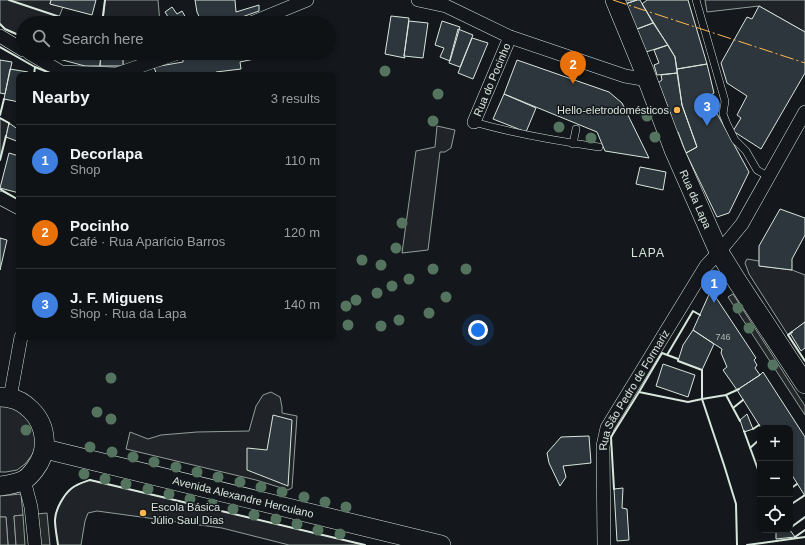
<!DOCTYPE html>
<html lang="en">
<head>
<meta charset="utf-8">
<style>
	body { margin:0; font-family:Arial,sans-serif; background:#181b1e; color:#f1f3f6 }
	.controls { position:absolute; right:12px; bottom:12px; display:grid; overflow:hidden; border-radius:8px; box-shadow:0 2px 6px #0003 }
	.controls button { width:36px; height:36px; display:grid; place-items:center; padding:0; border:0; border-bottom:1px solid #2f3234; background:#0f1215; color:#f1f3f6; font:20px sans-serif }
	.you { position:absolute; left:478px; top:330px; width:14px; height:14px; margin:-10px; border:3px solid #fff; border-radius:50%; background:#1a73e8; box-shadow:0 0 0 6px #1a73e833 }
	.badge { display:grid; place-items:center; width:26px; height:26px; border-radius:50%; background:#b45309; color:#fff; font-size:13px; font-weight:700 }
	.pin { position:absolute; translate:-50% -33px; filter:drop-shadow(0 1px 2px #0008) }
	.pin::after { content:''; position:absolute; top:21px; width:14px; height:12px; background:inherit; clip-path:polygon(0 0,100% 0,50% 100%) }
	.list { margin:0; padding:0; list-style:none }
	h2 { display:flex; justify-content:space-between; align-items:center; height:52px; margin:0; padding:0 16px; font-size:17px }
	h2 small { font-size:13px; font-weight:400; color:#9b9ea0 }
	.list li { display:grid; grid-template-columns:26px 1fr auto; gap:12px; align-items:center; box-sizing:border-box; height:72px; padding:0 16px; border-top:1px solid #2f3234 }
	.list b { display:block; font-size:15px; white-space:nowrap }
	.list p { margin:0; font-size:13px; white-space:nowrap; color:#9b9ea0 }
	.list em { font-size:13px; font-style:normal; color:#9b9ea0 }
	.icon { flex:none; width:22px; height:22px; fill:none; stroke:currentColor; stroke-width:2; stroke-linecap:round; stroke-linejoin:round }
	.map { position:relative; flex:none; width:805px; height:545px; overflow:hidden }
	.search { position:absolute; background:#0f1215; box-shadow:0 2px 6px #0003; left:16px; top:16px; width:320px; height:44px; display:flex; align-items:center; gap:10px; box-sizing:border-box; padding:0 14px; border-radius:22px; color:#9b9ea0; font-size:15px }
	.panel { position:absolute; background:#0f1215; box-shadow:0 2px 6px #0003; left:16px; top:72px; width:320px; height:268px; border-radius:8px }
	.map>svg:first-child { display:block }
</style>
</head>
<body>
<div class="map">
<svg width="805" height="545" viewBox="0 0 805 545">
	<rect width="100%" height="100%" fill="#14181c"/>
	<path fill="#202428" stroke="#939e99" d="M0,0H51L50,4L63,7L59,17L78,23H23V37L5,29L0,24Z
		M105,0H158L160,23H116L115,22H103Z
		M705,0H805V32L759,6L707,12Z
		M123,53H154L123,66Z
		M0,118L9,123L0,160Z
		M437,126L455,130L451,148L445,152H440L428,250L402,253L416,151L435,147Z
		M747,259L759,261L760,266L792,270L805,275V322L788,335L749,274L745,263Z
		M271,392L280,397L282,407V413L297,416L292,488L288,490L256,480L126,449L130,432L148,439L161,435L197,432L249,431L256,406L263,395Z
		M0,404L20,408L34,424L36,445L32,455L25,464L17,470L6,472H0Z
		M90,480L365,545H289L222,528L97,511L88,513L85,521L81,545H58C57,537 55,528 55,520C55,510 64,494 72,488C77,484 84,482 90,480Z
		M21,494L23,515L14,516L16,545H8L6,517H0V496Z"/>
	<path fill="#24282b" stroke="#939e99" d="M733,294L805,406V415L728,297Z
		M47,513L50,545H39L37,514Z
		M23,515L25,545H16L14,516Z
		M0,517H6L8,545H0Z"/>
	<path fill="#2c363c" stroke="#d8e6dc" d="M51,0H96L92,15L50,4Z
		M195,0H235L236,12L259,5V11L225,23H202L197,12Z
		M624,0H637L625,4Z
		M637,0H640L653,23L637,29L625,4Z
		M647,0H688L707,64L677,69L675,57L642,4Z
		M759,6L805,32V73L761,149L733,131L741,118L737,115L747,96L727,83L721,63L747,17L752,19Z
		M172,7L177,14L182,11L189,23H164V22L170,20L165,12Z
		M391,16L409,18L404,56L405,58L385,54Z
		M409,21L428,23L423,58L404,56Z
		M442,21L460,27L450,61L440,57L444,48L435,45Z
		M653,23L668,45L646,52L637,29Z
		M458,29L473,35L460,67L449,63Z
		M472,38L488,43L473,79L458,73Z
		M668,45L675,57L677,73L657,75L654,65L659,63L654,50Z
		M60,53H101L100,66H85L59,59Z
		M101,53H123V66H100Z
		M208,53H263L264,57L240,62L241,69L216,72V75H147L156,73L154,67L183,62V58Z
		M0,60L12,62L5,94L0,93Z
		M517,60L609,92L622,103L649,158L605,151L597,132L504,94Z
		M707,64L714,93L708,97L749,172L729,213L717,217L686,153L697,147L682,105L677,69Z
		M10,69L28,72L27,75H19V102L4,99Z
		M677,73L682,105L697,147L686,153L678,132L674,134L667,118L671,115L658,83L662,80L661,75Z
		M504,94L536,108L526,132L493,119Z
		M9,123L19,130V142L6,137Z
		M9,153L19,156V193L0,188Z
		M640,167L666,172L663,190L636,184Z
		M780,209L805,218V235L792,259V270L759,266V246Z
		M0,238L7,240L0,270Z
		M711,290L756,358L754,360L757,365L755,368L760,375L737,390L723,370L727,367L721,353L722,349L693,330Z
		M805,322V348L801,351L790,333Z
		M693,330L714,344L702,370L678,361L683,345Z
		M663,364L695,375L688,397L656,386Z
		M763,372L805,437V496L790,472V428H761L737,390L760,375Z
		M747,414L753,429L744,432L740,420Z
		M273,415L292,420L288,486L247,470V448L267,450Z
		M589,436L591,463L563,466L566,477L560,486L549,463L547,453L561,437Z
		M623,488L622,508L627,509L629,540L617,541L614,489Z
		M779,530H790L795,537L776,539V532Z"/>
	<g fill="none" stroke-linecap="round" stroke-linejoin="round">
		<g stroke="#d8e6dc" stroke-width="8">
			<path id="lane" d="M696,0L725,101L723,114L727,124L735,140L746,151L757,170L769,177
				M474,122C515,134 557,141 599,147
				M573,144L576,129"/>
		</g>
		<g stroke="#d8e6dc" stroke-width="14">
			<g id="street">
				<path d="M418,0L446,6L510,37L625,76L648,80"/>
				<path d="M251,23L307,0"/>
				<path d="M0,36L23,50"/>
				<path d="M29,53L61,72L117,74L178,53"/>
				<path id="s1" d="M474,122L510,37"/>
				<path d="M0,198L19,208"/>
				<path d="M10,398L21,337"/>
				<path d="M24,480L31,507L35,545"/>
				<path id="s2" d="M604,545L603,446L607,428L706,266L719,252L742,224L805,112"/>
			</g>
		</g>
		<g stroke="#d8e6dc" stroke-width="20">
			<g id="secondary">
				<path id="s3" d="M615,0L643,68L674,150L719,252L737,281L805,384"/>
				<path d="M0,397C3,397 6,397 9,398C18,399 25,404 31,410C47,426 49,451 35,469C32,473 29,477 24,480C16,484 8,485 0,486"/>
				<path id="s4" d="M45,449L441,545"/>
			</g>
		</g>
		<use href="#lane" stroke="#14181c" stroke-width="7"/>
		<use href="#street" stroke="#14181c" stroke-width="13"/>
		<use href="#secondary" stroke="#14181c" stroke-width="19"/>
		<path stroke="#d8e6dc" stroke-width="2" d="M9,0L78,23
			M103,22H116V23
			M102,23L105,0
			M0,24L5,29L23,37
			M0,47L35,67L55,75
			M48,53L54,57L59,59
			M34,75L35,67
			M0,115L4,99
			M0,118L9,123V124
			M0,160L6,136
			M0,189L19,200
			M792,332L788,335L805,361
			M662,353L678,359V361L702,370V399L688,402L639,392Z
			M667,355L693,311L700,315
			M726,395L740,421
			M733,408L743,400
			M753,429L759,425
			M744,431L760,475
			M750,448L760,439
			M614,489L611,437L639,392
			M790,489L797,484
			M790,505L805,495
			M790,528L805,517
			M795,537L805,530
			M58,545C57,537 55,528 55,520C55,510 64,494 72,488C77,484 84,482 90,480L365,545
			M737,545L736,504L724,465L702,399L726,395L739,389
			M747,545L805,537"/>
		<path stroke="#ffb74d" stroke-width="1" stroke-dasharray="14 3 2 3" stroke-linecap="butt" d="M613,0L805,63"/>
	</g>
	<g fill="#55745f">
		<circle cx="385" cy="71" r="5.5"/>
		<circle cx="438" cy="94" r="5.5"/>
		<circle cx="647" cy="116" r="5.5"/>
		<circle cx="433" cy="121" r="5.5"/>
		<circle cx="559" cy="127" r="5.5"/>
		<circle cx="655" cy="137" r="5.5"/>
		<circle cx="591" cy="138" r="5.5"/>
		<circle cx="402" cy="223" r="5.5"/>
		<circle cx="396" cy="248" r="5.5"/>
		<circle cx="362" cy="260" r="5.5"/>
		<circle cx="381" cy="265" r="5.5"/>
		<circle cx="433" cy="269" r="5.5"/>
		<circle cx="466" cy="269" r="5.5"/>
		<circle cx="409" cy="279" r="5.5"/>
		<circle cx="392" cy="286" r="5.5"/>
		<circle cx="377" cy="293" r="5.5"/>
		<circle cx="446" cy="297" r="5.5"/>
		<circle cx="356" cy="300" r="5.5"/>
		<circle cx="346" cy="306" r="5.5"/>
		<circle cx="738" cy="308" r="5.5"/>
		<circle cx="429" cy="313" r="5.5"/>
		<circle cx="399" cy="320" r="5.5"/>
		<circle cx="348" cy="325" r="5.5"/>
		<circle cx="381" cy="326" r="5.5"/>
		<circle cx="749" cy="328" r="5.5"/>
		<circle cx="773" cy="365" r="5.5"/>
		<circle cx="111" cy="378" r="5.5"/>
		<circle cx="97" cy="412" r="5.5"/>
		<circle cx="111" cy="419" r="5.5"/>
		<circle cx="26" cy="430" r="5.5"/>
		<circle cx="90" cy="447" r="5.5"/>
		<circle cx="112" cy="452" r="5.5"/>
		<circle cx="133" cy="457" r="5.5"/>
		<circle cx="154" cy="462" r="5.5"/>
		<circle cx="176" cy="467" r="5.5"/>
		<circle cx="197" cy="472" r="5.5"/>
		<circle cx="84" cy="474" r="5.5"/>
		<circle cx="218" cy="477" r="5.5"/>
		<circle cx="105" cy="479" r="5.5"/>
		<circle cx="240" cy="482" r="5.5"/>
		<circle cx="126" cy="484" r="5.5"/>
		<circle cx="261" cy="487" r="5.5"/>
		<circle cx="148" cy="489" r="5.5"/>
		<circle cx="282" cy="492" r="5.5"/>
		<circle cx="169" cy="494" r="5.5"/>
		<circle cx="304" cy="497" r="5.5"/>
		<circle cx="190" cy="499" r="5.5"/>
		<circle cx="325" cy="502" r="5.5"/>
		<circle cx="212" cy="504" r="5.5"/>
		<circle cx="346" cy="507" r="5.5"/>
		<circle cx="233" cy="509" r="5.5"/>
		<circle cx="254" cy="515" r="5.5"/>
		<circle cx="276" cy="519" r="5.5"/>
		<circle cx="297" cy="524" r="5.5"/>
		<circle cx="318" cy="530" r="5.5"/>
		<circle cx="340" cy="534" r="5.5"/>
	</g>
	<g fill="#ffb74d" stroke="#14181c" stroke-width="1.5">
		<circle cx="677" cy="110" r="4"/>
		<circle cx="143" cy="513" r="4"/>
	</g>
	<g text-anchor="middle" stroke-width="3" stroke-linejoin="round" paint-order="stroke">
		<g font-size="9" fill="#adbab4">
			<text x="723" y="340">746</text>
		</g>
		<g font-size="11" fill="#d8e6dc" stroke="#14181c">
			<text dy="4" stroke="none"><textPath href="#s1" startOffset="46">Rua do Pocinho</textPath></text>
			<text dy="4" stroke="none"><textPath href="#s3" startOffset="215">Rua da Lapa</textPath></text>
			<text dy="4" stroke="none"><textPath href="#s2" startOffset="163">Rua São Pedro de Formariz</textPath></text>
			<text dy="4" stroke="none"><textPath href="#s4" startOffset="204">Avenida Alexandre Herculano</textPath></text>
		</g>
		<g font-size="11" fill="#d8e6dc" stroke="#14181c" text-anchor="end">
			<text x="669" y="114">Hello-eletrodomésticos</text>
			<text x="151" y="511" text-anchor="start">Escola Básica<tspan x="151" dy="13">Júlio Saul Dias</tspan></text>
		</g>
		<g font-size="12" letter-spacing="1" fill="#d8e6dc" stroke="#14181c">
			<text x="648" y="257">LAPA</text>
		</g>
	</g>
</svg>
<div class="controls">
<button>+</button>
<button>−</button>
<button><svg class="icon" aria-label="locate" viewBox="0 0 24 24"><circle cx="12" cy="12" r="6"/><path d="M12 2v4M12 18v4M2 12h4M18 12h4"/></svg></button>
</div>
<div class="you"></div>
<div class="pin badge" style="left:714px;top:303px;background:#3f7fe0">1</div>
<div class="pin badge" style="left:573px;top:84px;background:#e8710a">2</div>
<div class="pin badge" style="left:707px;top:126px;background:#3f7fe0">3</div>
<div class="search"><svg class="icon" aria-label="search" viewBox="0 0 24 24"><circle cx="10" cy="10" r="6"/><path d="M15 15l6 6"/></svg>Search here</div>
<section class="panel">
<h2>Nearby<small>3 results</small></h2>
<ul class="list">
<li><span class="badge" style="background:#3f7fe0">1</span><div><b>Decorlapa</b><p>Shop</p></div><em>110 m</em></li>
<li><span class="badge" style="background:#e8710a">2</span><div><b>Pocinho</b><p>Café · Rua Aparício Barros</p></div><em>120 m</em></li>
<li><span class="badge" style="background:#3f7fe0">3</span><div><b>J. F. Miguens</b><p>Shop · Rua da Lapa</p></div><em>140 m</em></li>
</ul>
</section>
</div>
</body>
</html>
